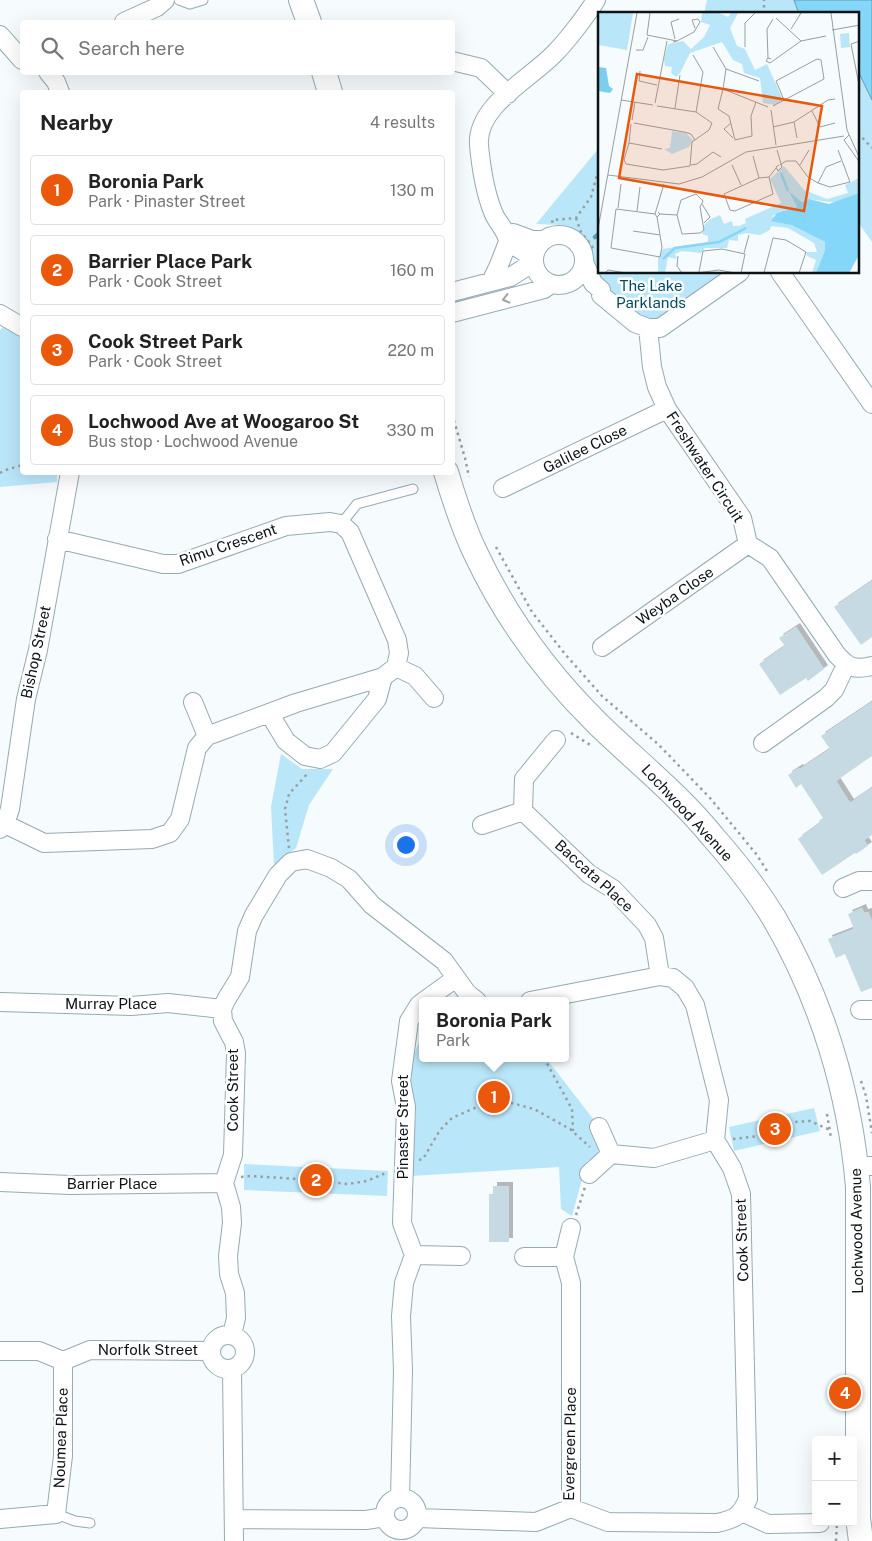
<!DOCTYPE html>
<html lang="en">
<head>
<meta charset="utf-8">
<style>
	body { margin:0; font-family:"Public Sans",sans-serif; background:#f6f6f6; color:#222 }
	.controls { position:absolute; right:15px; bottom:15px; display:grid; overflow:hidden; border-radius:5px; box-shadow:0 5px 20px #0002 }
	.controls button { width:45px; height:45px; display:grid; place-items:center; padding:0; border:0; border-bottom:1px solid #e0e0e0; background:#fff; color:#222; font:25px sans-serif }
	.you { position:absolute; left:405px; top:844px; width:18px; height:18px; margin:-12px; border:4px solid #fff; border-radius:50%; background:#1a73e8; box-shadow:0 0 0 8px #1a73e833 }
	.badge { display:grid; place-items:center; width:32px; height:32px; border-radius:50%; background:#ea580c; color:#fff; font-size:16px; font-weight:700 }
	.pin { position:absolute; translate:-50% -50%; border:2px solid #fff; box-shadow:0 1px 5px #0006 }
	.popup { position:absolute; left:419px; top:997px; width:150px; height:65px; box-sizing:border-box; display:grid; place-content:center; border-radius:5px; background:#fff; filter:drop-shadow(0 1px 4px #0005); font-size:16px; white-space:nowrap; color:#767676 }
	.popup b { font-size:19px; color:#222 }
	.popup::after { content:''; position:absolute; left:50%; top:100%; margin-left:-10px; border:10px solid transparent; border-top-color:#fff }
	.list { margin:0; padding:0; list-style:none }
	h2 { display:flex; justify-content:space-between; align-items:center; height:65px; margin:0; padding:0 20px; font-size:21px }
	h2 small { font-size:16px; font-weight:400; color:#767676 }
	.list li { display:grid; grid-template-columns:32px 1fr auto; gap:15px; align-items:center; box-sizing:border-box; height:70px; margin:0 10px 10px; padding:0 10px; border:1px solid #e0e0e0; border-radius:5px }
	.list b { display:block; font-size:19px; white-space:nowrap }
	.list p { margin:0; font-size:16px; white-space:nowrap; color:#767676 }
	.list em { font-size:16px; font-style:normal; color:#767676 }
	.icon { flex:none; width:28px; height:28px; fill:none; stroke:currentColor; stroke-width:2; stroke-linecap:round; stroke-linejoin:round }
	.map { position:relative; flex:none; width:872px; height:1541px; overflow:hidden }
	.search { position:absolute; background:#fff; box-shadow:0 5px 20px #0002; left:20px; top:20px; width:435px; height:55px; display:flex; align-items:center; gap:12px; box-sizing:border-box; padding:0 18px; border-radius:5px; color:#767676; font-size:19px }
	.panel { position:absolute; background:#fff; box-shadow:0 5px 20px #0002; left:20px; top:90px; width:435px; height:385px; border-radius:5px }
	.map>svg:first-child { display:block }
</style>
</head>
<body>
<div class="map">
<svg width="872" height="1541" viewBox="0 0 872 1541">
	<defs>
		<filter id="shadow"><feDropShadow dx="4" dy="-4" stdDeviation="0" flood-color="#0004"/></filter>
	</defs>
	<rect width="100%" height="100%" fill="#f6fbfd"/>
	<path fill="#bae6f9" d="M707,0H794L799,14H704Z
		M858,71L872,100V242L858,222Z
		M599,148L600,272L724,273L661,318H645L634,313L599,282L590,266L586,247L573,230L560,225L536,224Z
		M3,327L18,332L22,335V472L57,473V482L0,487V330Z
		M281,754L302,769H333L309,805L296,848L274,865L271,807Z
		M423,1031V1058H546L594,1120L600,1142L598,1156L587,1161L572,1216L561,1209L559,1167L411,1176L416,1111L409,1083L412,1060Z
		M814,1108L820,1131L734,1151L729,1127Z
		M244,1164L388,1171L387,1196L244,1190Z"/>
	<path fill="#85d7f9" stroke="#619cb5" d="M794,0H872V100L858,71V14H799Z"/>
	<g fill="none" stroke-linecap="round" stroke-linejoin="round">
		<path stroke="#619cb5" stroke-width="4.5" d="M595,237L600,233"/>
	</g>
	<path fill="#c5dae3" filter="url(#shadow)" d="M872,581V637L861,645L834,607Z
		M796,627L824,669L808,681L806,678L780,695L759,664L785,646L779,638Z
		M872,702V756L836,781L850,803L872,788V835L864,840L868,846L856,854L855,853L822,875L798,839L820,823L819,821L823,818L801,784L796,788L788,775L799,768L800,769L830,749L821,736Z
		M862,908L864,913L868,912L872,921V988L861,992L845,954L836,958L828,939L854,929L848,914Z
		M493,1186H509V1242H489V1194H493Z"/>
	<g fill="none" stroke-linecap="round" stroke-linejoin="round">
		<g stroke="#96aab3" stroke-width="11">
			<path id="lane" d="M179,0L190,4L203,0
				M341,524L357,504L413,489
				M56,1514L75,1521L90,1523"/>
		</g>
		<g stroke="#96aab3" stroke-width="20">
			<path id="street" d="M124,22L157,7L165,0
				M0,35L22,60
				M452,61L481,68L508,94
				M48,72L56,82L60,92
				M508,235L513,233L532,240H544
				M534 260a25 25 0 1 1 50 0a25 25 0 1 1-50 0Z
				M534,258L508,242C507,230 497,223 493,212C485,192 481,167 479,145C476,106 530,79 554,54C567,41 586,16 596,0
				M584,262L593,283L601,290V295L635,323L648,328H660L740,272
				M780,272L872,404
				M491,282L499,265L508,242
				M452,292L510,277L534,262
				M452,313L544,289L551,284
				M0,314L22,327
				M648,328L652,367L657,387L667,409L742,518L748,544L770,558L837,655C849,668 854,670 872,666
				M503,488L667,409
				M602,647L748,544
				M396,667L415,676L434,698
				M193,702L207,736
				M269,713L286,741L305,756L320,759L333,753L377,699L383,677
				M556,740L524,779L523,811L589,874L613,889L647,925L654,938L660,976
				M763,743L826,698L834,690L846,665
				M5,824L44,843L152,839L170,833L180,819L197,748L207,736L296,703L383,677L396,667L399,653L397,640L350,532L341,524L330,522L286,526L178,564H163L57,539
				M482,825L523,811
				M0,829L5,824L10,809L26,699L38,650L70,472
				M843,888L859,881H872
				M424,1001L456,978
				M530,1001L660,976L673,978L685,988L695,1005L719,1100L715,1140L732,1168L741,1194L748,1499C740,1517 735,1519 717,1523L608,1522L571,1508
				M0,1002L131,1006L168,1003L222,1009
				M860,1010H872
				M611,1154L654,1158L715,1140
				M856,1166H872
				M589,1174L611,1154L599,1127
				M0,1182L70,1185L224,1183
				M414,1255L461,1256
				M524,1257H564
				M211 1352a17 17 0 1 1 34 0a17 17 0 1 1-34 0Z
				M232,1335L236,1318L235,1293L229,1274L228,1256L232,1223L231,1207L224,1183L233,1155L236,1053L234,1042L223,1021L222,1009L226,1000L240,977L247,931L254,915L278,875L291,862L307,859L331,868L349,879L372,905L444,961L467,993L477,1001
				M0,1351H39L63,1361L90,1350L211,1351
				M232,1369L234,1541
				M385 1514a16 16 0 1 1 32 0a16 16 0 1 1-32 0Z
				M400,1498L403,1371L401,1316L404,1283L414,1255L402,1223L406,1107L401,1081L409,1021L419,1005L423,1002
				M742,1512L768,1524L820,1523
				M417,1518L536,1522L571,1508V1283L564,1257L571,1228
				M0,1519L56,1514L63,1456V1361
				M234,1519L366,1520L385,1517"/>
		</g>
		<g stroke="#96aab3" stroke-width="26">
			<path id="secondary" d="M301,0L309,22
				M324,72L330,92
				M446,472C454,499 463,527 475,552C505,616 548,675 598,724C636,761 679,795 713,837C735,862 757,890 774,918C822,1000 850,1093 858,1187V1518L861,1541"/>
		</g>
		<path stroke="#989fa1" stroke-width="2.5" stroke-dasharray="2.5 4" stroke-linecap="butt" d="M764,14V0
			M858,133L872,148
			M576,218L581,232L594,249
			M554,229L552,220L576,218L591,197L600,164
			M452,414L465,458L469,477
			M0,473L6,470L22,465
			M496,547L532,612L565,654L602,696L658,744L710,798L757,855L767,871
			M571,733L592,746
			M289,848L285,809L289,794L309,772
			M544,1058L572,1109L573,1131
			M861,1081L866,1096L872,1133
			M827,1114L831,1138
			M733,1139L759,1136L795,1122L810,1121L830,1130
			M419,1160L423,1159L440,1130L452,1118L486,1103L504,1101L534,1109L570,1129L590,1147
			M241,1177L250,1176L298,1179L348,1184L367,1181L388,1172
			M576,1215L585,1187
			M836,1541L837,1522"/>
		<use href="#lane" stroke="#fff" stroke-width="9"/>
		<use href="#street" stroke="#fff" stroke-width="18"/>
		<use href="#secondary" stroke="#fff" stroke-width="24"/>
	</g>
	<defs><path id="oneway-chevron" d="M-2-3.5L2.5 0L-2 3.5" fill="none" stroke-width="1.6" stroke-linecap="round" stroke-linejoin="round" transform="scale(1.25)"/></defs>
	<use stroke="#9ea1a2" href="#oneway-chevron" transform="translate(506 299) rotate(166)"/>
	<g text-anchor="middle" stroke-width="5" stroke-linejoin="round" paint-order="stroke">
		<g font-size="15" fill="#004c62" stroke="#fff">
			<text x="651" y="291">The Lake<tspan x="651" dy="17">Parklands</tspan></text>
		</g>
		<g font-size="15" fill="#0c1417" stroke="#fff">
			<text transform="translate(585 449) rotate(-26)" y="5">Galilee Close</text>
			<text transform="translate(705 467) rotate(57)" y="5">Freshwater Circuit</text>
			<text transform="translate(228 545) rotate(-19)" y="5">Rimu Crescent</text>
			<text transform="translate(675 596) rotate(-35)" y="5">Weyba Close</text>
			<text transform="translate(36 652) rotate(-78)" y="5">Bishop Street</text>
			<text transform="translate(687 813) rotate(47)" y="5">Lochwood Avenue</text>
			<text transform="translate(594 876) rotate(42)" y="5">Baccata Place</text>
			<text x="111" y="1009">Murray Place</text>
			<text transform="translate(233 1090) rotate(-90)" y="5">Cook Street</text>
			<text transform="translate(403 1127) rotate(-90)" y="5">Pinaster Street</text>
			<text x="112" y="1189">Barrier Place</text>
			<text transform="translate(857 1231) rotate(-91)" y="5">Lochwood Avenue</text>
			<text transform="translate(742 1240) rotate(-92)" y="5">Cook Street</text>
			<text x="148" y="1355">Norfolk Street</text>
			<text transform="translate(61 1438) rotate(-88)" y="5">Noumea Place</text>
			<text transform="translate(570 1444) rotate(-89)" y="5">Evergreen Place</text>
		</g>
	</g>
	<g transform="translate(598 12)">
		<rect width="261" height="261" fill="#f6fbfd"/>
		<path d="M0,1H35L29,38L0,33ZM104,1H121L130,5L133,1H140L132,16L139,34L147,37L157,58L169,52L185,88L177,93L165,91L162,66L146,61L144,52L135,48L124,30L92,41L82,61L78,65L73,61L74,55L67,54L66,47L70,32L85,29L93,37L106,25L112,13L103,10ZM251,21L252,35L243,36L242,22ZM74,119L88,121L95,128L91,135L74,142L66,137L72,136ZM186,154L206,178L229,187L250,181L247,173L261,166V181L240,191L210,187L204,190L190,180L199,195L174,204L227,230V238L218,261H214L218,248L209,244L208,240H219L216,231L190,216L173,214L172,218L162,223L148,221L140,223V229L131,228L129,236H107L103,241L84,239L77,242L79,247L70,245L67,261H60V246L65,237L110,230V224L104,222L107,212L113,207L122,203L126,212L134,209L135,214H141L148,211L147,207L183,191L172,167Z" fill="#bae6f9"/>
		<path d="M0,55L8,56L11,74L15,77L12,81L0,79Z" fill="#7cceef"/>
		<path d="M190,179L204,190L211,187L231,192L261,181V243L251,261H218L227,238V230L193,213L173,209L179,201L199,195Z" fill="#85d7f9"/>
		<path fill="none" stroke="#85d7f9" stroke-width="2.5" d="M183,161L190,179M65,247L77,236L121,230L148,216"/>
		<path fill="none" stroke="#989fa1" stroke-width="1" d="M52,1L49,23L79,29L75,30M233,1L249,118L262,147M178,6L203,29M193,17L203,1M234,18L262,13M77,27L73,10L81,7M79,29L96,20L102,10L100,7L94,8L97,16M203,29L228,24M262,29L253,32L262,78M115,35L128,57L161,69M147,35V11L157,1M38,38H45L50,25M95,43L105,60L98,100M170,46L169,17L175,7M173,47L170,46L168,49L172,51L203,29M128,57L125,77L170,95M42,59L41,69L59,73M125,77L120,97L131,104L137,128L154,124L153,104L158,90M23,88L55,93M57,91L69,29M175,94L226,67L223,48L219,47L178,69L186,88M77,96L82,63M173,98L178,133M214,99L222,115L237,111M34,108L37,90M196,110L199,126M36,111L86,120L93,122L97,128M133,111L126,117L135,126M33,112L31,131L64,137M175,115L196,110L230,88L237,87M251,123L246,128L262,151M31,131L26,148L28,152L65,158L92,154L94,130L111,118L114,111L98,100L59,94M179,138L184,155L180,159L178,155L181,153M240,138L252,170L232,175L220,171L228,155L243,149M155,144L161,166M93,153L99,152L115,140L123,145M134,153L143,173M182,153L188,149H198L210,165L220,171M202,153L211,138M10,163L81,172L104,165L148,140L246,124M171,165L175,182L137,199L132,198L126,182L161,166L171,165L178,156M98,182L105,189L102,195L106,218L102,221L84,222L79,203L83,188ZM104,192L112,205L106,211M20,196L23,172M39,199L42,175M60,200L62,202L59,205L57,202L66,172M57,202L18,197L13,236L62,245L64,235L59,205M62,202L79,203M0,217L39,1M35,219L62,223M146,241L151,223M80,244L79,254L84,261M101,260L105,239L124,237L147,242L143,261M7,261L10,258L28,261M98,261L121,258L137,261M166,261L175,226L188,228L208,240L201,261"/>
		<path fill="#e8590c" fill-opacity="0.15" stroke="#e8590c" stroke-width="2.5" d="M39,62L224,94L206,199L21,166Z"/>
		<rect width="261" height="261" fill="none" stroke="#0c1417" stroke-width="2.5"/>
	</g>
</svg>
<div class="controls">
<button>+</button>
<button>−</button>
</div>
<div class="you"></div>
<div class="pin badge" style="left:494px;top:1097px">1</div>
<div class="popup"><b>Boronia Park</b>Park</div>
<div class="pin badge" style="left:316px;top:1180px">2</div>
<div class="pin badge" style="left:775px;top:1129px">3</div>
<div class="pin badge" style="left:845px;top:1393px">4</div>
<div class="search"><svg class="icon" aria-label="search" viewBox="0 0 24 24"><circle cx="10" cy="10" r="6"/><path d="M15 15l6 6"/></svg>Search here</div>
<section class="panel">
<h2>Nearby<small>4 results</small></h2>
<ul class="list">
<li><span class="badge">1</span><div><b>Boronia Park</b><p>Park · Pinaster Street</p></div><em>130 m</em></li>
<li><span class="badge">2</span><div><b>Barrier Place Park</b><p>Park · Cook Street</p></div><em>160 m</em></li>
<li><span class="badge">3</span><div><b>Cook Street Park</b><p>Park · Cook Street</p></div><em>220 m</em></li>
<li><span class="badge">4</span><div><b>Lochwood Ave at Woogaroo St</b><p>Bus stop · Lochwood Avenue</p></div><em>330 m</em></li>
</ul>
</section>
</div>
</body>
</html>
